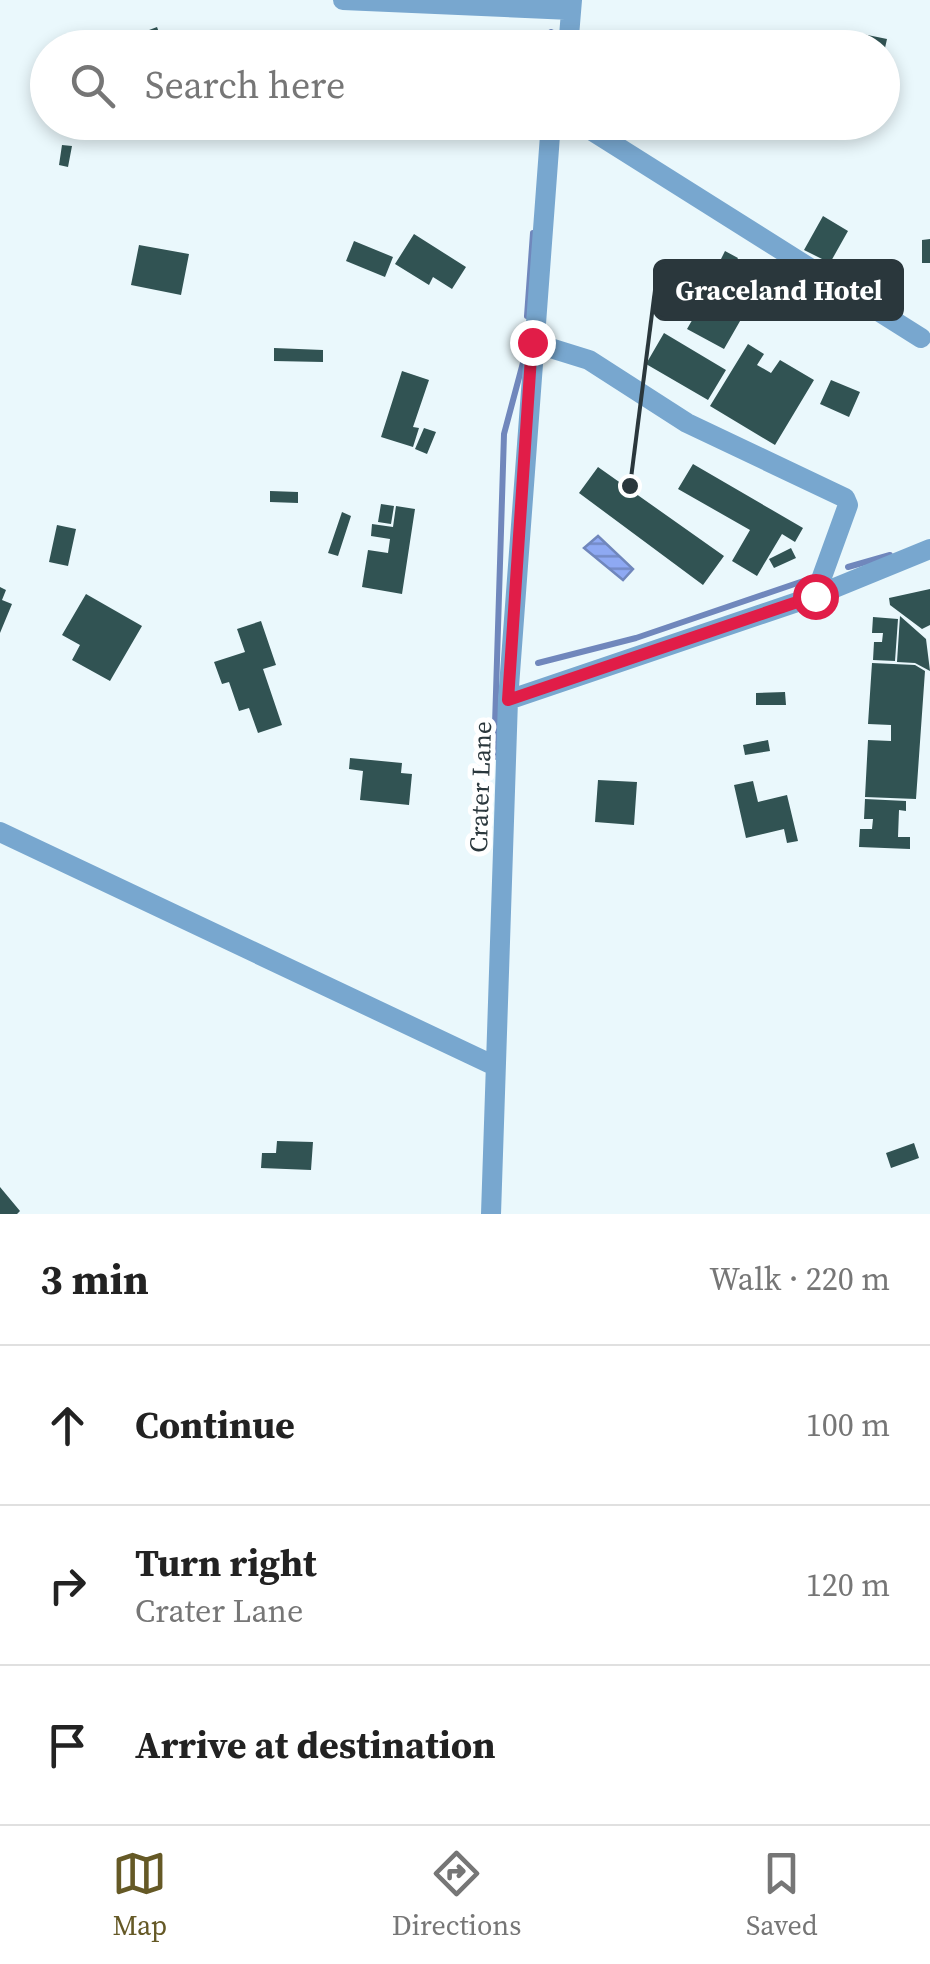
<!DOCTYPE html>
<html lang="en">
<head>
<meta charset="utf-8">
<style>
	body { margin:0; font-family:"Source Serif 4",serif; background:#f2f2f2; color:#222 }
	.stop { position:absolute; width:30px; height:30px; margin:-22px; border:8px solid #e11d48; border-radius:50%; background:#fff }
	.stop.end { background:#e11d48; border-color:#fff; box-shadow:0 2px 10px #0008 }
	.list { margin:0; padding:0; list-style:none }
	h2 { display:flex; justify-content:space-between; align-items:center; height:130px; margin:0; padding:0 40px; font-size:42px }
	h2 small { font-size:32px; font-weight:400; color:#767676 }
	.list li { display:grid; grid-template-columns:65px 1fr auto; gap:30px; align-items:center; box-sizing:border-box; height:160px; padding:0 40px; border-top:2px solid #e0e0e0 }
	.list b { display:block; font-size:38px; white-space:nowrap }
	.list p { margin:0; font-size:32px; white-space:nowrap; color:#767676 }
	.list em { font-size:32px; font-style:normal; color:#767676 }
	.icon { flex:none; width:55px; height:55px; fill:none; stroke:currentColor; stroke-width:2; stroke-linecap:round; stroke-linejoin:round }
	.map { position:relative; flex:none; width:930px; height:1214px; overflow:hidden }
	.search { position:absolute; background:#fff; box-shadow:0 5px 15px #0003; left:30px; right:30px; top:30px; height:110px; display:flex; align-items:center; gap:25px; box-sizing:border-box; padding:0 35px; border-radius:55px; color:#767676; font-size:38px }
	.sheet { height:610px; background:#fff }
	nav { display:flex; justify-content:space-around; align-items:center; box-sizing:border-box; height:140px; border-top:2px solid #e0e0e0; background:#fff; font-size:28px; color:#767676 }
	nav a { display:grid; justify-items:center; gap:5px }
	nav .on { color:#655926 }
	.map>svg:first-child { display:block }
</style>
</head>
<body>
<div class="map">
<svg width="930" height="1214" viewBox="0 0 930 1214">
	<defs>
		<pattern id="water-rules" width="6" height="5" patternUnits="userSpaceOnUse" patternTransform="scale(2.5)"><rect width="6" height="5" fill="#8ea9f3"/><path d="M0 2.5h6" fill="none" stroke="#748ac6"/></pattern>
	</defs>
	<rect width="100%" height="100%" fill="#eaf8fc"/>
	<path fill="url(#water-rules)" stroke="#7087bc" stroke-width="2.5" d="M598,536L633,569L623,580L584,548Z"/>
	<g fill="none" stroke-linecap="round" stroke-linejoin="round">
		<path stroke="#7087bc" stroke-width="6" d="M549,48L551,32
			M527,316L533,233
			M848,567L890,555
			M538,663L636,638L818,576
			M494,757L504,434L524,359"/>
	</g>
	<path fill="#315353" d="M157,27L164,46L140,48L136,35Z
		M848,31L887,39L885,48L845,43Z
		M62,145L72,146L68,167L59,165Z
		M823,216L848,231L830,263L804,250Z
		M414,234L466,267L452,289L433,277L429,285L395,264Z
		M930,239V263H922V240Z
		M354,241L393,257L385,277L346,261Z
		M139,245L189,254L181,295L131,285Z
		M725,251L738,258L726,280L714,273Z
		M740,260L767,274L724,349L687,329L717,277L727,282Z
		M664,333L726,370L708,400L646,364Z
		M748,344L764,354L757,365L771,373L780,360L814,380L775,445L710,406Z
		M274,348L323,350V362L274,361Z
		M402,371L429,380L413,427L419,428L413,447L381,437Z
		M831,380L860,392L849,417L820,404Z
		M424,428L436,432L427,454L415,449Z
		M693,464L803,528L795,542L782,534L757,576L732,561L750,530L678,489Z
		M598,467L724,556L703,585L579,493Z
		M270,491L298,492V503L270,502Z
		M381,504L394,506L391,524L378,522Z
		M396,506L415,509L402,594L362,587L368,550L388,553L390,539L371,536L372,524L393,527Z
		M342,512L351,516L338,556L328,553Z
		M57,525L76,529L68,566L49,562Z
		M791,548L796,558L774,568L769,559Z
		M0,587L6,590L2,600L12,604L0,633Z
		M930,589V625L922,629L890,605L889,598Z
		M86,594L142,626L110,681L72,660L80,645L62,635Z
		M900,616L926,639L930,671L915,663L897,662Z
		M873,617L898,619L895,661L873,660L874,642H882L883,633H872Z
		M261,621L276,665L263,669L282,725L258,733L249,708L239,711L229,682L222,684L214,662L245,652L237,629Z
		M872,663L915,665L925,671L916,799L865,797L868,740L891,741V725L868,724Z
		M785,692L786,705H756V693Z
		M768,740L770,751L745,755L743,745Z
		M350,758L402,763L401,773L412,774L409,805L360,800L363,771L349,769Z
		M598,780L637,782L634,825L595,822Z
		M753,781L758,802L787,795L798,841L787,843L784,829L746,838L734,785Z
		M865,799L906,801V811L899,810L898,837H910V849L859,847L860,829H872L873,819H864Z
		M277,1141L313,1142L311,1170L261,1168L262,1153H276Z
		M914,1143L919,1158L891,1168L886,1153Z
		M0,1187L20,1211L17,1214H0Z"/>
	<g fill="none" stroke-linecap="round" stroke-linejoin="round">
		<path stroke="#78a7cf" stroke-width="20" d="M343,0L571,10
			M568,48L572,0
			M578,122L921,338
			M531,342L589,360L687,423L845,498L848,505L815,596
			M508,700L815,596L930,549
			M0,832L495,1066
			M491,1214L508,700L551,122"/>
	</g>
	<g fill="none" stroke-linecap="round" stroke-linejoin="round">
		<path stroke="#e11d48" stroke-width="12" d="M532,342L508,700L815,596"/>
	</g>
	<g text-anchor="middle" stroke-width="10" stroke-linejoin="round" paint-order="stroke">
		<g font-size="25" fill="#2a373c" stroke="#fff">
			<text transform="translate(480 787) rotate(-88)" y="9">Crater Lane</text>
		</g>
	</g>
	<path fill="none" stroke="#2a373c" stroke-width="4" d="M630 486L655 290"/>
	<circle fill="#2a373c" stroke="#fff" stroke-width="4" cx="630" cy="486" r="10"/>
	<rect fill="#2a373c" stroke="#2a373c" stroke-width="4" x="655" y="261" width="247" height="58" rx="10"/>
	<g font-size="28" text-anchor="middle" font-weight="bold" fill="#fff">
		<text x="779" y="300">Graceland Hotel</text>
	</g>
</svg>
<div class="stop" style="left:815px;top:596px"></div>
<div class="stop end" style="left:532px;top:342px"></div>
<div class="search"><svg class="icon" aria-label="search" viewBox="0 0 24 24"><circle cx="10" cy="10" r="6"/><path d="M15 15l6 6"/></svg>Search here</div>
</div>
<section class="sheet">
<h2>3 min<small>Walk · 220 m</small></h2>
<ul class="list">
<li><svg class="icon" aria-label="ahead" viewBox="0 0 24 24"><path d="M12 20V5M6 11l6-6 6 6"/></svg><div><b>Continue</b></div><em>100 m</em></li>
<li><svg class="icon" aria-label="right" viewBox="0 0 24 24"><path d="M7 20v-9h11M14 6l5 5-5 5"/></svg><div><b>Turn right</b><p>Crater Lane</p></div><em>120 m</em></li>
<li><svg class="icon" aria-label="arrive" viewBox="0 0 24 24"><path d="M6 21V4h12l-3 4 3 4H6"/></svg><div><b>Arrive at destination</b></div></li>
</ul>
</section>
<nav>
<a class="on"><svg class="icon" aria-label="map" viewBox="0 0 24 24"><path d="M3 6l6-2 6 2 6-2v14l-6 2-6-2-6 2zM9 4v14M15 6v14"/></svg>Map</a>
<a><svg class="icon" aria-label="directions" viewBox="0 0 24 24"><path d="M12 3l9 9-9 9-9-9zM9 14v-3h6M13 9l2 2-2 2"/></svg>Directions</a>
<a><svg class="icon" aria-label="saved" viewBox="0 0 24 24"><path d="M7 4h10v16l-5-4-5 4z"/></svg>Saved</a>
</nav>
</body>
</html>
